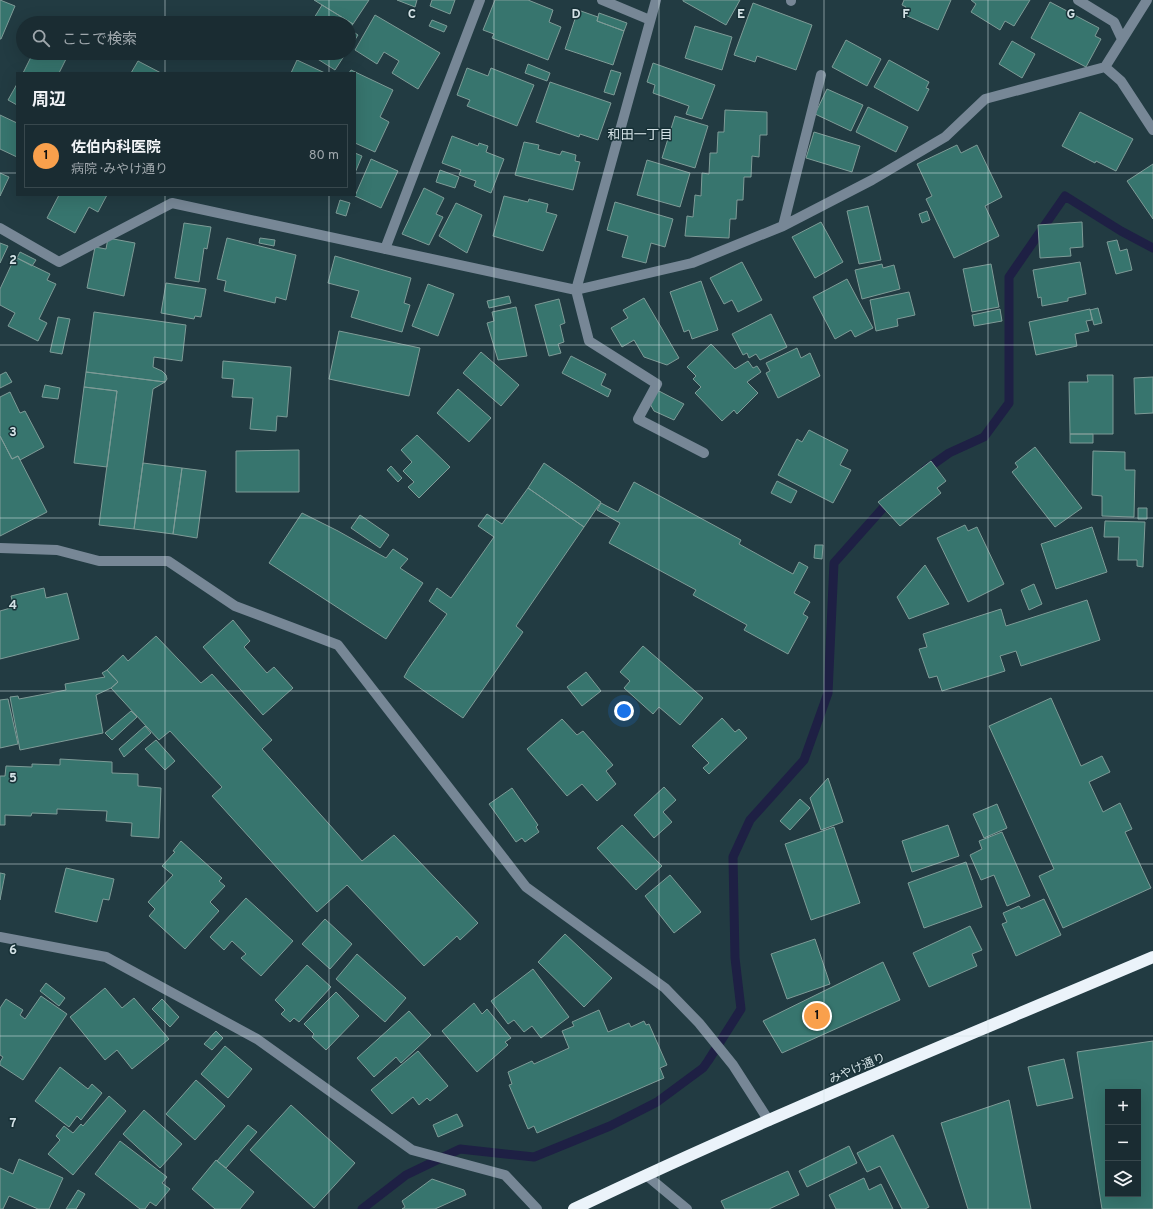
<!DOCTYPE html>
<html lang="ja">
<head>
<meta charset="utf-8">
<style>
	body { margin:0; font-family:Overpass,"Noto Sans JP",sans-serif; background:#23343a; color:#f1f3f6 }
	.controls { position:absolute; right:12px; bottom:12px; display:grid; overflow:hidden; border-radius:0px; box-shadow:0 4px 16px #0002 }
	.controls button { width:36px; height:36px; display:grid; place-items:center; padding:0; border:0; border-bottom:1px solid #38484d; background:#1a2c32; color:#f1f3f6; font:20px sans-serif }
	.you { position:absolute; left:624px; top:711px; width:14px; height:14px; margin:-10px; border:3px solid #fff; border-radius:50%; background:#1a73e8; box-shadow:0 0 0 6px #1a73e833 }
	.badge { display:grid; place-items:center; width:26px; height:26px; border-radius:50%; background:#f9a04c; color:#111; font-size:13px; font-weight:700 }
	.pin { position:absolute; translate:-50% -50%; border:2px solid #fff; box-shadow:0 1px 4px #0006 }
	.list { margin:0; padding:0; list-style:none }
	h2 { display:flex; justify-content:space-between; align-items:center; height:52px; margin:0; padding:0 16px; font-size:17px }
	h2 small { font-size:13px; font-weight:400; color:#9fa7ac }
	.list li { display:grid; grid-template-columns:26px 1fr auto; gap:12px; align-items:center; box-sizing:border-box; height:64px; margin:0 8px 8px; padding:0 8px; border:1px solid #38484d; border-radius:0px }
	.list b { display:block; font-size:15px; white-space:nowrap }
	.list p { margin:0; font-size:13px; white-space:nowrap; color:#9fa7ac }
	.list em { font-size:13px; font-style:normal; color:#9fa7ac }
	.icon { flex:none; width:22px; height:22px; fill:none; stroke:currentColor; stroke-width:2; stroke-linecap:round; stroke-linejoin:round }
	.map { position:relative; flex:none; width:1153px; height:1209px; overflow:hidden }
	.search { position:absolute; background:#1a2c32; box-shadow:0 4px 16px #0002; left:16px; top:16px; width:340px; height:44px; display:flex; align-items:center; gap:10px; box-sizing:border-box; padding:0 14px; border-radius:22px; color:#9fa7ac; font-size:15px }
	.panel { position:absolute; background:#1a2c32; box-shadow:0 4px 16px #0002; left:16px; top:72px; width:340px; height:124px; border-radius:0px }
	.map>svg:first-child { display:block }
</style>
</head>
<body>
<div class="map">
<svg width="1153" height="1209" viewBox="0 0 1153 1209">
	<rect width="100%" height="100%" fill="#223b42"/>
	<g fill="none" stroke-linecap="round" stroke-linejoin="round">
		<path stroke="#1e2044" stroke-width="9" d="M925,470L949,453L984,437L1009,403V277L1065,196L1121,231L1153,248
			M362,1209L406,1175L460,1149L534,1157L610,1126L657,1102L703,1068L708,1061L741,1009L735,958L733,857L750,820L804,760L828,693L834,563L891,499"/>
	</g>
	<path fill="#37756e" stroke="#7e9b97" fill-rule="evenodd" d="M0,0L15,6L1,39H0Z
		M314,0H369L353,24Z
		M397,0H417L415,7Z
		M432,0H455L450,14L430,6Z
		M495,0H528L553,10L549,22L561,27L548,60L492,38L494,34L483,30Z
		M683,0H740L726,25L683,1Z
		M904,0H951L938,30L903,14L906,7L902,5Z
		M971,0H1030L1014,26L1005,21L1000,30L971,12L976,4Z
		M1050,2L1099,28L1095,36L1101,39L1086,67L1031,38Z
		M753,3L812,25L796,70L757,56L755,62L734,55Z
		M322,5L353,24L349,29L358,35L349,49V23H311Z
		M578,10L598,17L597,21L624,31L613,65L565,49Z
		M599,13L627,23L624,31L597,21Z
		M375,15L440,53L418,89L392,73L399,61L384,52L377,64L355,50Z
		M432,20L447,26L444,32L429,26Z
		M695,26L732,37L722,70L685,58Z
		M846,40L881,59L867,86L832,67Z
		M1012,41L1035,54L1022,78L999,64Z
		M33,53H69L59,73H23Z
		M308,53H346L335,70Z
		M297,60L325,73H291Z
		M889,60L929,82L926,88L929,89L918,111L874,87Z
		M138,61L161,73H131Z
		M653,63L715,85L702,119L686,114L689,106L653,93L655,85L647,82Z
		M528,64L550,73L547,81L525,73Z
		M467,68L488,76L491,68L534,85L517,126L467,106L470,100L457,95Z
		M351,70L393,90L380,117L389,122L375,152L355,143V73H349Z
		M611,70L621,73L614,95L604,92Z
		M550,82L611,103L598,140L580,134L579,137L536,122Z
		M17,84V105L8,100Z
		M827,89L863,105L851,131L815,114Z
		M868,107L908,127L896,152L856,132Z
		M725,110L767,112V135H760L759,157L752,156L751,177H744L743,200H737L736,219H730L729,238L685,236L687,216L693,217L695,195L701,196L702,173L709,174L710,153H717L718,132H724Z
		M1080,112L1133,139L1116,171L1096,161L1095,163L1062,146Z
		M0,115L17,123V157L0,149Z
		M675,116L708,126L695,168L662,158Z
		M814,132L860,146L852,172L806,158Z
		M452,136L478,146L479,143L488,146L486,152L504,159L491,193L474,186L476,181L459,175L461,170L442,163Z
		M524,142L539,145L538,149L560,155L562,151L576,155L575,161L580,162L573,190L515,175Z
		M957,145L961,153L977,145L1002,197L985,206L999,236L954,258L926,199L932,196L917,164Z
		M355,153L362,156L355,173Z
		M371,159L398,171L381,208L355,196Z
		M647,160L690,173L680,207L637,195Z
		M1153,164V219L1127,181Z
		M440,170L459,177L455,188L436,182Z
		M0,173L9,177L0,196Z
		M424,188L444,198L436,214L443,217L429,245L402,234Z
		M59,195H107L98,212L89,207L75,233L47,218Z
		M504,196L528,202L529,199L548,204L546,212L557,215L543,251L493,236Z
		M340,200L350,203L346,216L336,213Z
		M615,202L673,219L665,247L651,243L646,263L622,257L628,236L607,230Z
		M456,203L482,215L467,253L439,236Z
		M868,206L881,260L859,264L847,211Z
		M927,211L930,220L922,223L919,214Z
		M821,222L843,262L815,278L792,237Z
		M1082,222L1083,247L1070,248L1071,256L1040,258L1038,225Z
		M184,223L211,227L207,249L204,248L199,282L175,278Z
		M108,238L135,243L124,296L87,288L95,247L106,249Z
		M227,238L296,255L286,300L276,297L275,303L224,291L226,281L217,279Z
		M260,238L275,240L274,246L259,243Z
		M1117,240L1120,251L1127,249L1132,270L1116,274L1107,242Z
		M0,243L8,246L0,263Z
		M20,252L36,260L32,266L17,258Z
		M335,256L411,278L404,303L410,305L402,332L351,317L359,291L328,283Z
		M15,257L50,274L47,280L56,284L39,319L47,323L38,341L8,326L15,313L0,305V289Z
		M742,262L762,300L738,312L732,300L724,304L710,278Z
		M1080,262L1086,294L1068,298V301L1042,306L1041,297L1038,298L1033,270Z
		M882,264L883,268L894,265L900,289L862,299L855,270Z
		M991,264L999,307L972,312L963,269Z
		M847,279L873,328L855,337L851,330L835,339L813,297Z
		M701,281L718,330L692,339L689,330L684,332L670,292Z
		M166,283L206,289L201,317L195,316L194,319L161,313Z
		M428,284L454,294L438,336L412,326Z
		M909,292L915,315L897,319L898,326L876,331L870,300Z
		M509,296L511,303L489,308L487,301Z
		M644,298L679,358L667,365L644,357L634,340L622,347L611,328L628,318L623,310Z
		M559,299L565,323L560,325L564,342L558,344L561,353L549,356L535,305Z
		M516,307L527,356L498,360L487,323L494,321L492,312Z
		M1098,308L1102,323L1094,325L1090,310Z
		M1000,309L1002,321L974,326L972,315Z
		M1090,309L1092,320L1086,321L1089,331L1075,334L1077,346L1036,355L1029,322Z
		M94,312L186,325L182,361L154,357L153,367L162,371L166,375L167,379L165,382L86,372Z
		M771,314L787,347L760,360L756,354L749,358L747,353L743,355L732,334Z
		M58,317L70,319L62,354L50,352Z
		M339,331L420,348L409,396L329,379Z
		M711,344L735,369L748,361L753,368L757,366L761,372L747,382L758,393L737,414L734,410L722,421L695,393L701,387L693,379L696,376L687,367Z
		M797,348L801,358L810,353L820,376L778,398L766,373L770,371L766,363Z
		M481,352L519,385L501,406L463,373Z
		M571,356L606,374L601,385L611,390L608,397L562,373Z
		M223,361L291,367L287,417L277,416L276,431L250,429L253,398L232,397L234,379L222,378Z
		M6,372L12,382L0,388V375Z
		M86,372L165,382L153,389L134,529L99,525L117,391L84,387Z
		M1087,375H1113V434H1070L1069,382H1088Z
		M1153,377V413L1135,414L1134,378Z
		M45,385L60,388L58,399L42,397Z
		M84,387L117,391L107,467L74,463Z
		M458,389L491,418L469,442L437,413Z
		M657,390L684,404L674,420L654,411L649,402Z
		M10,392L20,413L25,411L44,447L20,460L18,456L12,459L0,436V397Z
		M809,430L848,450L840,465L851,470L833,503L778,475L797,439L802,442Z
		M1070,434H1093V443H1070Z
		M417,435L450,467L419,498L408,487L414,482L403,471L412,462L401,450Z
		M0,436L12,459L18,456L47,512L0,536Z
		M1035,447L1082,508L1055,527L1012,472L1018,467L1015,463Z
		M299,450V492H236V451Z
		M1093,451L1125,452V470H1135L1134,517L1102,516V496L1092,495Z
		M931,461L946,481L937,488L941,493L900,526L878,502Z
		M143,463L182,468L173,534L134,529Z
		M544,463L601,502L584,527L528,488Z
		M391,466L402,478L398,482L387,470Z
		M182,468L206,471L197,538L173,534Z
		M777,481L797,491L791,503L771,493Z
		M634,482L741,540L739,544L793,574L799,562L808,567L794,593L810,602L803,614L808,617L788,654L744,630L747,625L693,595L696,590L609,543L620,523L597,510L601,503L618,512Z
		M528,488L584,527L516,626L523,632L463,718L404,677L409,668L447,614L429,601L437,588L451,598L494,537L478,526L487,514L502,524Z
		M1138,508H1147V519H1138Z
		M302,513L338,531L386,558L393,549L408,559L400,568L423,583L386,639L269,563Z
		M360,515L389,535L380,548L351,528Z
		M1105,521L1145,522L1143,567L1137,566V560H1118L1119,537H1104Z
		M965,525L968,531L977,527L1004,584L968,602L937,538Z
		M1092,527L1107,572L1056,589L1041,544Z
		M815,545H823L822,559L814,558Z
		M925,565L949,604L909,619L897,597Z
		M1034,584L1042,604L1029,610L1021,590Z
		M44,588L46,598L67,593L79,639L0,659V611L14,607L11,596Z
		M1087,600L1100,640L1021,666L1016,651L1000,656L1005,671L942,691L937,676L929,678L919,649L927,647L923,634L1001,609L1006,626Z
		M233,620L250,641L244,647L267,673L274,667L293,688L263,715L203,647Z
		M156,636L201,683L212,674L272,740L262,749L362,861L394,835L478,923L460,940L457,936L424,966L347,885L317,912L212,796L222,787L170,731L159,740L111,688L118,682L107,670L123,655L128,661Z
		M643,646L703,698L680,725L659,707L653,714L624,688L630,681L620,672Z
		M107,670L118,682L111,688L96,695L103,733L20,750L10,697L18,696L19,699L66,690L65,684L105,677L102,673Z
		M586,672L601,691L582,706L567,687Z
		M1051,698L1081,766L1102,756L1110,772L1089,782L1103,812L1120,803L1132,829L1125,832L1151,888L1063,928L1039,876L1054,869L989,726Z
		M8,699L18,744L0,748V700Z
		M131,711L137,717L112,740L105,733Z
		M722,718L735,732L739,729L747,738L709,774L703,768L709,763L692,746Z
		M562,719L577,735L583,731L613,765L606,771L616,784L597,801L582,784L567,796L527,749Z
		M145,726L151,733L124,757L119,749Z
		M156,740L175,761L165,770L145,749Z
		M60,759L112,762V773L138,774V786L161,788L159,838L131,836L132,823L106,821L107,811L57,809V814L32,813L31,816L5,815V825H0V776H5L6,766L32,767V764L60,765Z
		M828,778L843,822L821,830L810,798Z
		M664,787L676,800L663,812L672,822L654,838L634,815Z
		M512,788L538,825L536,827L539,832L525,842L522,838L516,842L489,804Z
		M800,799L810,808L790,830L780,821Z
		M997,804L1007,828L984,838L973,814Z
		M622,825L662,866L636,890L597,848Z
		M948,825L959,856L912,872L902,841Z
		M834,827L860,903L811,920L785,844Z
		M1002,832L1030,896L1007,906L994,875L981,880L970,855L982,849L979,841Z
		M181,841L222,878L219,881L225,886L210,902L219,911L185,949L149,916L155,909L148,902L173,875L162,866L175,852L173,851Z
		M966,862L982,907L924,928L908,883Z
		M66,868L114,879L109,900L103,899L97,922L55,912Z
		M0,873L5,874L0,900Z
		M670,875L701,912L674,933L645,896Z
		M246,898L293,941L261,976L241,958L246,954L232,941L224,950L210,937Z
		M1044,899L1061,935L1016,956L1002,924L1007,922L1003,913L1019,906L1021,909Z
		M325,919L352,944L330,969L302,944Z
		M970,926L982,950L972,954L977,966L929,987L913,953Z
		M565,934L612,978L584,1007L538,962Z
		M815,939L830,984L787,999L771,954Z
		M357,954L406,998L385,1022L336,979Z
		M883,962L900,1000L782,1053L763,1021Z
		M307,965L331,987L299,1022L294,1018L290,1022L281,1014L285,1010L275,1000Z
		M533,969L569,1017L541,1038L532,1026L524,1032L514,1020L508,1024L491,1001Z
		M46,983L65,998L59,1006L40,991Z
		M105,988L122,1008L134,998L169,1039L132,1069L117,1050L105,1060L70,1017Z
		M336,992L359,1016L326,1050L312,1037L314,1034L304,1024Z
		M41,996L67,1014L23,1080L0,1065V1062L3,1057L0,1055V1008L6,999L23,1010L20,1015L25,1019Z
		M162,999L179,1017L170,1027L152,1009Z
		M474,1003L482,1014L487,1009L511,1038L505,1042L508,1045L477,1072L442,1031Z
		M599,1010L608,1032L629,1023L631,1027L644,1021L646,1025L649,1024L667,1065L660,1068L664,1078L537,1133L534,1126L528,1129L509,1085L512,1084L508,1072L532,1061L534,1064L569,1048L562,1031L574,1026L572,1022Z
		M409,1011L431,1035L401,1063L396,1057L374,1077L357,1058Z
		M216,1031L223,1038L212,1050L204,1044Z
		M1153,1041V1209H1102L1077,1052ZM1108,1092H1138V1194H1108Z
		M225,1046L252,1069L228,1098L201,1074Z
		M418,1051L448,1086L430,1101L427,1098L419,1105L413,1097L392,1114L371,1090Z
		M1064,1059L1073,1098L1037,1106L1028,1067Z
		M60,1067L88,1089L92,1084L102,1093L81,1120L77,1116L69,1127L35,1101Z
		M196,1080L225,1106L195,1140L166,1114Z
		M109,1096L126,1111L73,1175L48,1154L60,1140L56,1136L64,1126L73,1133L81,1124L83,1126Z
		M1009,1100L1031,1209H968L941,1123Z
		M291,1105L355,1163L314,1208L250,1150Z
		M144,1110L182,1144L160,1168L123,1134Z
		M457,1114L463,1126L438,1137L433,1125Z
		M248,1125L257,1132L226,1168L217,1161Z
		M893,1135L929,1207L925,1209H902L880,1166L867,1172L857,1153Z
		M120,1141L167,1177L162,1183L170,1189L156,1206L150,1202L145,1209H140L95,1174Z
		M849,1146L857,1163L807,1187L799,1171Z
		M19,1159L63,1178L49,1209H38L9,1196L3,1209H0V1168L13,1174Z
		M216,1160L254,1192L240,1209H215L192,1189Z
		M788,1171L799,1195L769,1209H725L721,1201Z
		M864,1178L869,1190L881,1184L893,1209H836L829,1195Z
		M432,1179L464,1190L466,1195L435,1209H402L405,1207L402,1201Z
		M78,1190L85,1194L76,1209H66Z"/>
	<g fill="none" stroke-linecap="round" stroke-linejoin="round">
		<path stroke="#778796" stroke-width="10" d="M602,0L650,20
			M656,0L576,290L589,341L657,384L638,419L704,453
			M1078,0L1114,22L1122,39
			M791,1V0
			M1105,67L1121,81L1153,130
			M783,226L821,75
			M0,228L59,262L172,203L576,290L692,263L783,226L872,180L945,137L985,99L1105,67L1147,0
			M385,249L480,0
			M0,548L57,550L99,561H168L235,606L338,645L526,887L665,988L699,1023L733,1065L769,1121
			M0,937L106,957L257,1039L412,1150L505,1175L537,1209
			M646,1175L687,1209"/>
		<path stroke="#ebf3fa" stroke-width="12" d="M574,1209C764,1118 960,1039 1153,957"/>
	</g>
	<path fill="none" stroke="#d4e2e6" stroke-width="1" stroke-opacity="0.55" d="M165,0V23M329,0V23M494,0V1209M659,0V1209M824,0V1209M988,0V1209M165,53V73M329,53V73M0,173H17M355,173H1153M165,195V1209M329,195V1209M0,345H1153M0,518H1153M0,691H1153M0,864H1153M0,1036H1153"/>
	<g text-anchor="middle" stroke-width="3" stroke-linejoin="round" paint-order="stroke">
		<g font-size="12" fill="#d4e2e6" stroke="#183137">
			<text transform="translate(857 1068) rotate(-23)" y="4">みやけ通り</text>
		</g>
		<g font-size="13" fill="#d4e2e6" stroke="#183137">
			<text x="640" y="139">和田一丁目</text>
		</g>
	</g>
	<g font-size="13" text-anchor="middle" font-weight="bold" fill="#d4e2e6" stroke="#183137" stroke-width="3" stroke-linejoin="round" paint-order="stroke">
		<text x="412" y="18">C</text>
		<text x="576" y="18">D</text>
		<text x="741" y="18">E</text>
		<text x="906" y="18">F</text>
		<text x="1071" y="18">G</text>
		<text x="13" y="264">2</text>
		<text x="13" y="436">3</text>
		<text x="13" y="609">4</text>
		<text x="13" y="782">5</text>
		<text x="13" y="954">6</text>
		<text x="13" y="1127">7</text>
	</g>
</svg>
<div class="controls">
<button>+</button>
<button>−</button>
<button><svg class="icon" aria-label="layers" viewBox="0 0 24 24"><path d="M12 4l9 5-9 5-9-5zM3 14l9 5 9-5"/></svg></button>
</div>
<div class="you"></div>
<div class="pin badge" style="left:817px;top:1016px">1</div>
<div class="search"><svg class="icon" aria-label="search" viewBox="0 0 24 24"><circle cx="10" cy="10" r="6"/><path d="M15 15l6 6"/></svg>ここで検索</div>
<section class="panel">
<h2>周辺<small></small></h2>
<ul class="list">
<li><span class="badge">1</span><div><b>佐伯内科医院</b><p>病院 · みやけ通り</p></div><em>80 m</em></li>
</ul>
</section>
</div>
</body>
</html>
